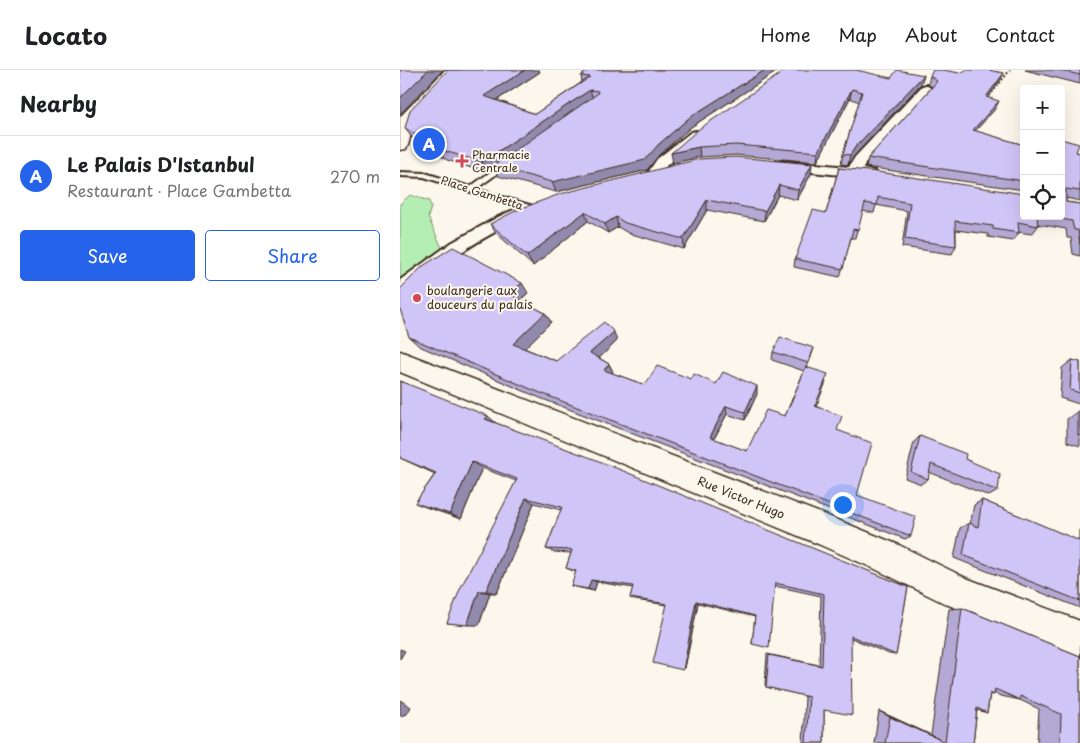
<!DOCTYPE html>
<html lang="en">
<head>
<meta charset="utf-8">
<style>
	body { margin:0; font-family:"Playpen Sans",sans-serif; background:#f2f2f2; color:#202124 }
	.controls { position:absolute; right:15px; top:15px; display:grid; overflow:hidden; border-radius:5px; box-shadow:0 5px 20px #0002 }
	.controls button { width:45px; height:45px; display:grid; place-items:center; padding:0; border:0; border-bottom:1px solid #e0e0e0; background:#fff; color:#202124; font:25px sans-serif }
	.you { position:absolute; left:442px; top:434px; width:18px; height:18px; margin:-12px; border:4px solid #fff; border-radius:50%; background:#1a73e8; box-shadow:0 0 0 8px #1a73e833 }
	.badge { display:grid; place-items:center; width:32px; height:32px; border-radius:50%; background:#2563eb; color:#fff; font-size:16px; font-weight:700 }
	.pin { position:absolute; translate:-50% -50%; border:2px solid #fff; box-shadow:0 1px 5px #0006 }
	.list { margin:0; padding:0; list-style:none }
	h2 { display:flex; justify-content:space-between; align-items:center; height:65px; margin:0; padding:0 20px; font-size:21px }
	h2 small { font-size:16px; font-weight:400; color:#757577 }
	.list li { display:grid; grid-template-columns:32px 1fr auto; gap:15px; align-items:center; box-sizing:border-box; height:80px; padding:0 20px; border-top:1px solid #e0e0e0 }
	.list b { display:block; font-size:19px; white-space:nowrap }
	.list p { margin:0; font-size:16px; white-space:nowrap; color:#757577 }
	.list em { font-size:16px; font-style:normal; color:#757577 }
	.actions { display:flex; gap:10px; padding:15px 20px }
	.actions a { flex:1; padding:11px 0; border:1px solid #2563eb; border-radius:5px; text-align:center; font-size:18px; color:#2563eb }
	.actions .main { background:#2563eb; color:#fff }
	.icon { flex:none; width:28px; height:28px; fill:none; stroke:currentColor; stroke-width:2; stroke-linecap:round; stroke-linejoin:round }
	.map { position:relative; flex:none; width:680px; height:673px; overflow:hidden }
	header { display:flex; align-items:center; gap:30px; box-sizing:border-box; height:70px; padding:0 25px; background:#fff; border-bottom:1px solid #e0e0e0 }
	header strong { font-size:24px }
	nav { display:flex; gap:28px; margin-inline-start:auto; font-size:18px }
	main { display:flex }
	aside { flex:1; background:#fff }
	.map>svg:first-child { display:block }
</style>
</head>
<body>
<header>
<strong>Locato</strong>
<nav><a>Home</a><a>Map</a><a>About</a><a>Contact</a></nav>
</header>
<main>
<aside>
<h2>Nearby<small></small></h2>
<ul class="list">
<li><span class="badge">A</span><div><b>Le Palais D'Istanbul</b><p>Restaurant · Place Gambetta</p></div><em>270 m</em></li>
</ul>
<div class="actions"><a class="main">Save</a><a>Share</a></div>
</aside>
<div class="map">
<svg width="680" height="673" viewBox="0 0 680 673">
	<rect width="100%" height="100%" fill="#fbf7ec"/>
	<filter id="ink" filterUnits="userSpaceOnUse"><feTurbulence type="fractalNoise" baseFrequency=".02" numOctaves="2"/><feDisplacementMap in="SourceGraphic" scale="10" xChannelSelector="R" yChannelSelector="G"/><feConvolveMatrix kernelMatrix="1 2 1 2 8 2 1 2 1" color-interpolation-filters="sRGB"/></filter>
	<g filter="url(#ink)">
		<path fill="#b4eeb3" stroke="#788c68" d="M10,125L29,131L31,137L28,147L42,178L38,184L0,215V134Z"/>
		<g fill="none" stroke-linecap="round" stroke-linejoin="round">
			<g stroke="#3b2a1e" stroke-width="4">
				<path id="service" d="M105,91L112,93L76,119L133,136V140H127L24,107L0,106V102L25,103L70,117Z"/>
			</g>
			<g stroke="#3b2a1e" stroke-width="4">
				<path id="minor" d="M526,15L532,19L530,22L466,92L463,99L475,101L477,104L475,107L470,108L382,99L377,98L375,95L377,92L382,91L449,97L455,87L522,16Z
					M296,61L303,65L301,68L267,95L259,107H249L247,104L257,89L291,62Z
					M120,137L126,138L128,142L126,146C99,159 73,173 49,191C36,200 14,224 0,228V210L51,173L98,147Z"/>
			</g>
			<g stroke="#3b2a1e" stroke-width="3">
				<path id="tertiary" d="M45,0H60C47,18 27,31 15,49C9,58 12,70 6,79L0,80V47Z
					M0,281L428,446L499,475L566,508L680,551V587L546,534L475,499L418,474L0,302Z"/>
			</g>
			<path stroke="#3b2a1e" stroke-width="2" stroke-dasharray="2 2" stroke-linecap="butt" d="M587,29L610,0"/>
			<use href="#service" fill="#fbf7ec" fill-rule="evenodd"/>
			<use href="#minor" fill="#fbf7ec" fill-rule="evenodd"/>
			<use href="#tertiary" fill="#fbf7ec" fill-rule="evenodd"/>
		</g>
		<path fill="#b3a9d4" stroke="#3b2a1e" d="M189,0H379L291,57L259,85L247,100L156,122L98,106L94,98L87,103L47,90L12,68L5,58L140,2L97,30L135,44L182,12L181,6Z
			M625,0H680V14Z
			M382,4L521,14L454,86L448,95L441,94L443,84L459,32L450,28L417,92L336,85L300,87L273,93Z
			M530,6L600,11L588,27L595,39L575,61L624,75V120L466,97L468,88L532,17L528,14Z
			M661,69L676,82L680,83V131L666,128V132L680,134V186L673,184L671,168H667L666,159L638,154V156L632,164L618,162L619,163L613,171L588,167V164L556,160V176L552,184L502,177L507,141L476,135L474,143L462,141L455,168H451L440,207L394,197L395,189L426,143L439,98L624,146H661Z
			M411,104L397,130L378,125L364,151L307,140L284,179L228,163L218,157L208,163L188,151L133,196L96,163L90,154Z
			M128,223L120,230L145,243L151,252L124,278L156,291L217,271L199,288L209,294L213,302L212,303L245,315L291,309L357,324L345,350L327,344L314,369L347,381L385,346L404,301L372,290L373,282L411,287L407,297L426,312L416,337L437,360L457,425L511,466L505,469L140,328L19,276L9,267Z
			M672,290L680,292V333L679,334L660,328L662,298Z
			M0,311L96,353L508,517L496,585L489,584L451,568L424,640V673H403L405,626L366,617L365,615L367,584L419,595L421,526L375,516L352,574L355,547L298,533L285,598L267,535L235,530L230,528L233,518L197,512L194,521L171,516L176,502L166,498L171,483L154,482L146,479L161,440L134,433L97,523H90L79,555L47,553L116,411L82,398L61,449L28,438L15,433L35,404L0,388Z
			M678,341L680,342V376L667,372V349Z
			M520,366L565,389L598,421L589,426L529,402L528,409L521,414L505,408L514,372Z
			M582,430L679,471V460H680V538L554,488L560,458L569,453L570,454L574,435Z
			M562,538L680,586V673H637L639,639L620,630L601,626L594,623V625L590,624L587,643L577,640L573,673H474L479,641L531,665L549,539Z"/>
		<path fill="#928aad" stroke="#3b2a1e" d="M28,0H43L0,44V28Z
			M125,0H139L140,2L89,35L84,26Z
			M365,0H379L291,57L259,85L247,100L156,122L152,112L258,75L290,47Z
			M604,3L600,11L583,35L586,27Z
			M524,5L521,14L454,86L448,95L450,85L456,76Z
			M452,19L450,28L417,92L418,82Z
			M190,20L193,29L93,96L94,98L87,103L82,92Z
			M599,31L595,39L569,68L573,60Z
			M299,77L300,87L273,93L271,83Z
			M412,94L411,104L397,130L398,120Z
			M379,115L378,125L364,151L365,141Z
			M307,130V140L284,179L283,169Z
			M185,142L188,151L133,196L127,186Z
			M216,147L218,157L208,163L205,154Z
			M122,213L128,223L115,234L109,224Z
			M145,243L151,252L120,283L113,274Z
			M214,262L217,271L195,292L190,283Z
			M414,278L411,287L405,302L408,293Z
			M209,294L213,302L208,308L204,300Z
			M357,316V324L345,350V342Z
			M326,336L327,344L311,374L310,367Z
			M88,346L96,353L85,349Z
			M72,392L82,398L61,449L50,444Z
			M126,428L134,433L97,523L86,521Z
			M191,510L197,512L194,521L188,519Z
			M79,521L90,523L79,555H67Z
			M296,531L298,533L285,598L283,600Z
			M0,579L5,581L0,589Z
			M0,630L11,637L7,644L0,646Z
			M479,641L531,665L545,672L490,647Z"/>
		<path fill="#d0c5f7" stroke="#3b2a1e" d="M0,0H28L0,28Z
			M48,0H125L84,26L135,44L190,7L181,6L189,0H365L290,47L258,75L245,90L152,112L93,96L197,24L198,21L190,20L82,92L41,80L5,58L10,40Z
			M386,0H456L491,8L497,0L524,5L456,76L450,85L443,84L462,22L452,19L418,82L336,75L299,77L271,83L299,59Z
			M533,0H543L560,3L566,0H588L604,3L586,27L599,31L573,60L624,75V111L468,88L534,15L537,11L530,6Z
			M659,0H680V5Z
			M661,69L679,74L676,82L680,83V121L666,119V132L680,134V174L678,160H674L672,151L646,146H661Z
			M336,87L412,94L398,120L379,115L365,141L307,130L283,169L225,153L216,147L205,154L185,142L127,186L90,154L117,140L160,124L299,89Z
			M439,98L478,102L624,124V146H637L638,156L618,152L619,163L593,159V156L555,151L556,176L505,169L510,133L478,127L477,135L465,133L458,160L453,159L443,199L395,189L413,140L426,143Z
			M53,177L122,213L109,224L145,243L113,274L156,291L204,252L214,262L190,283L209,294L204,300L245,315L257,296L291,309L294,304L316,314L323,302L357,316L345,342L326,336L310,367L347,381L366,340L385,346L406,297L428,304L415,336L442,346L437,360L472,373L457,425L516,447L511,466L133,320L9,267L0,239V219L23,196Z
			M380,267L414,278L408,293L373,282Z
			M672,290L680,292V323L670,320Z
			M0,311L88,346L85,349L194,389L508,517L496,585L451,566L452,645L424,640V673H406L409,627L366,617L369,585L422,596L424,524L375,513L369,578L352,574L355,546L296,531L283,600L253,593L267,534L230,528L233,516L191,510L188,519L171,516L176,501L166,498L172,480L146,479L162,437L126,428L86,521H79L67,555L47,553L60,519L117,409L72,392L50,444L15,433L36,403L0,388V382L1,381L0,380Z
			M678,341L680,342V366L678,365Z
			M520,366L566,384L565,389L600,404L598,421L531,394L528,409L511,402Z
			M582,430L680,471V531L563,485L569,453L578,457Z
			M562,538L680,586V673H660L661,644L620,626V630L595,619L594,625L590,623L587,643L577,638L573,673H485L490,647L545,672Z"/>
	</g>
	<g fill="#d1495b" stroke="#fbf7ec" stroke-width="2">
		<path d="M59.5 83.5h5v5h5v5h-5v5h-5v-5h-5v-5h5z"/>
		<circle cx="17" cy="228" r="5"/>
	</g>
	<g text-anchor="middle" stroke-width="4" stroke-linejoin="round" paint-order="stroke">
		<g font-size="11" fill="#3b2a1e" stroke="#fbf7ec" text-anchor="start">
			<text x="72" y="89">Pharmacie<tspan x="72" dy="13">Centrale</tspan></text>
		</g>
		<g font-size="11" fill="#3b2a1e" stroke="#fbf7ec">
			<text transform="translate(82 123) rotate(18)" y="4">Place Gambetta</text>
		</g>
		<g font-size="12" fill="#3b2a1e" stroke="#fbf7ec" text-anchor="start">
			<text x="27" y="225">boulangerie aux<tspan x="27" dy="14">douceurs du palais</tspan></text>
		</g>
		<g font-size="12" fill="#3b2a1e" stroke="#fbf7ec">
			<text transform="translate(341 428) rotate(22)" y="4">Rue Victor Hugo</text>
		</g>
	</g>
</svg>
<div class="controls">
<button>+</button>
<button>−</button>
<button><svg class="icon" aria-label="locate" viewBox="0 0 24 24"><circle cx="12" cy="12" r="6"/><path d="M12 2v4M12 18v4M2 12h4M18 12h4"/></svg></button>
</div>
<div class="you"></div>
<div class="pin badge" style="left:29px;top:74px">A</div>
</div>
</main>
</body>
</html>
